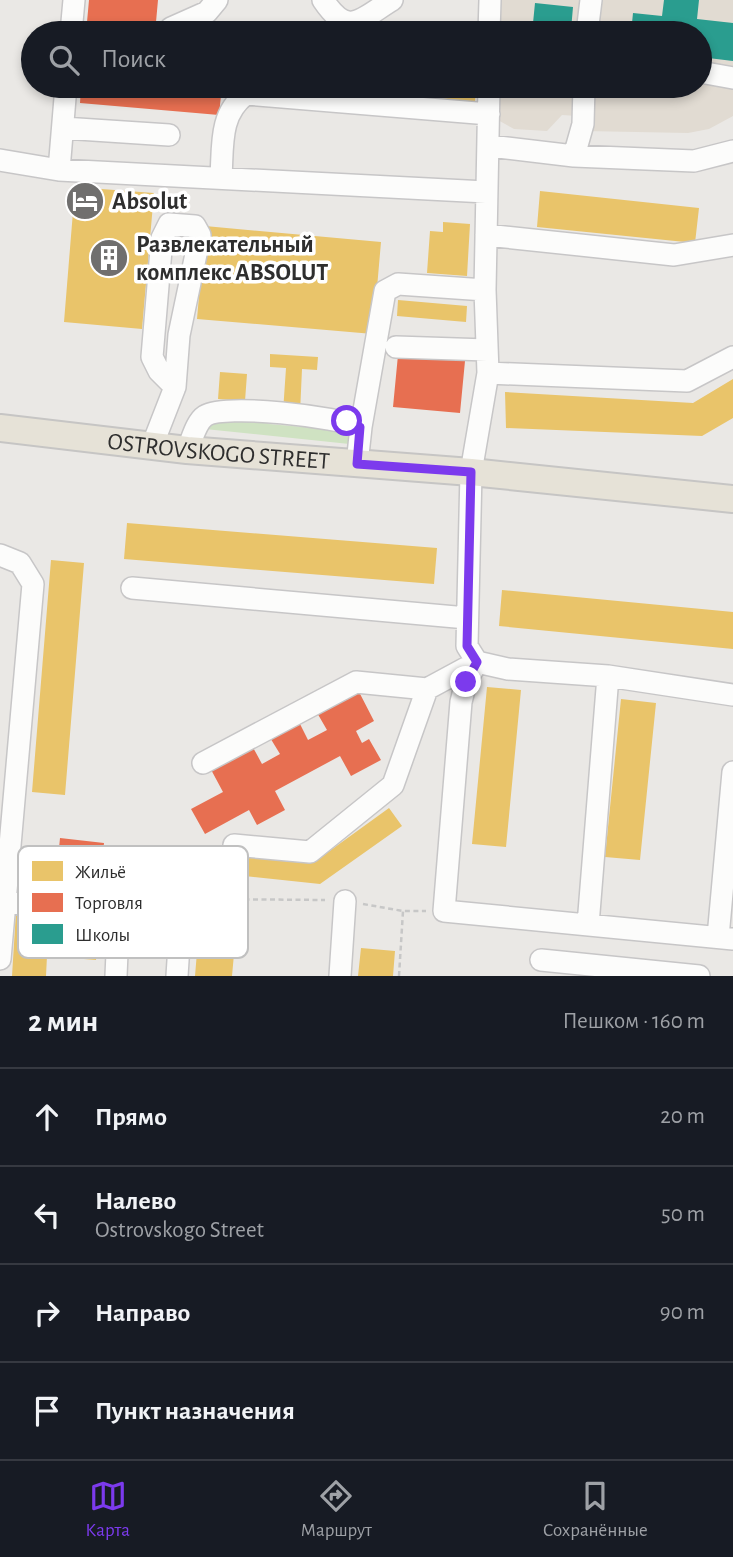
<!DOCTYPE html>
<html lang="ru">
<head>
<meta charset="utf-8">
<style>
	body { margin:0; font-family:"Alegreya Sans",sans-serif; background:#242831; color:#f1f3f6 }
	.stop { position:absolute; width:21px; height:21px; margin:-16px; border:5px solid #7c3aed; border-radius:50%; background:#fff }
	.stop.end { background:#7c3aed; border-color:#fff; box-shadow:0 2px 7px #0008 }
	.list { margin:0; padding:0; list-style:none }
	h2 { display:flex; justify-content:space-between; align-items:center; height:91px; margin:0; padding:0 28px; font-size:30px }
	h2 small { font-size:23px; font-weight:400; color:#9ea1a6 }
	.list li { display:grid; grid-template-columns:46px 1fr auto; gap:21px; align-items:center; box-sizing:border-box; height:98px; padding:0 28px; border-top:2px solid #363941 }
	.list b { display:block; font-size:26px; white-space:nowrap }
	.list p { margin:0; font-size:23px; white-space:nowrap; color:#9ea1a6 }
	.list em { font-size:23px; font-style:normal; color:#9ea1a6 }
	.icon { flex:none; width:38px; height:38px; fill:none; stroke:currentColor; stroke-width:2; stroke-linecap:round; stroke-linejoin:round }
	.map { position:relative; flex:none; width:733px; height:976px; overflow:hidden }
	.search { position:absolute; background:#171b24; box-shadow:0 4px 10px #0003; left:21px; right:21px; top:21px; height:77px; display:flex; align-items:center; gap:18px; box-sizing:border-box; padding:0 24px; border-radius:38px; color:#9ea1a6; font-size:26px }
	.sheet { height:483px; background:#171b24 }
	nav { display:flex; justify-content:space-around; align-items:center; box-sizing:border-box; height:98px; border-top:2px solid #363941; background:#171b24; font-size:19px; color:#9ea1a6 }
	nav a { display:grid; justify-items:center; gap:4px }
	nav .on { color:#7c3aed }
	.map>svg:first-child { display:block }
</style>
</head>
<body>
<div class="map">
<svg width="733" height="976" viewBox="0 0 733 976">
	<rect width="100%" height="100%" fill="#eae8e5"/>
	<path fill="#e1dbd2" d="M493,0H733V116L709,129L688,133L584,131L577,116L562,115L547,131L514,129L496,119L488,86H700V33H491Z"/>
	<path fill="#cfe2c2" d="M263,420L269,424L348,431L359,445L205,429V422Z"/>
	<path fill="#e9c46a" d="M332,86H476L475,102Z
		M75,187L154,193L142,329L64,322Z
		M540,191L699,208L695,243L537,227Z
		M443,222L470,224L467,276L427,273L430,231L443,232Z
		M205,226L381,242L373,334L197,319Z
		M398,300L467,306L466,322L397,316Z
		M270,354L318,357L317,370L302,369L300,413L283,412L286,368L270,367Z
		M220,372L247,374L245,401L218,399Z
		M733,379V418L702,436L506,428L505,392L693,403Z
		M127,523L437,548L434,584L124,559Z
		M51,560L84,563L65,795L32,792Z
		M502,590L733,612V649L499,626Z
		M487,687L521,690L506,847L472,844Z
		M621,699L656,703L640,860L605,857Z
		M389,808L402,826L320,884L208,872V853L313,863Z
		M16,912L99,918L96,960L47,956L46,976H12Z
		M199,928L236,932L232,976H195Z
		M361,948L395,951L393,976H358Z"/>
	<path fill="#e76f51" d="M89,0H158L155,33H86Z
		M81,86H222L219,115L80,103Z
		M398,355L465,361L460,413L393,407Z
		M357,688L374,721L356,731L362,743L369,739L381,760L351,776L340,756L275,791L285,810L257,825L249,810L205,834L191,809L223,792L208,764L250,742L262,764L280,754L269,736L298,720L308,740L327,730L316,711Z
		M60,838L104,843L103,852L145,856L140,901L95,896L96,885L56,880Z"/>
	<path fill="#2a9d8f" d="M664,0H699L697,19L733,23V61L700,57V33H631L633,13L662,16Z
		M535,3L573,7L571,30L532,33Z"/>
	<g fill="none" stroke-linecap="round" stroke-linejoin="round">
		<g stroke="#c7c6c7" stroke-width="24">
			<path id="minor" d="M323,0C349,38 359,20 392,0
				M171,28L207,12L217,0
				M71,33L74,0
				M489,33L490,0
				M587,33L591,0
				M700,72L733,78
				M489,86L485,290L488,373L471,472L467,646L477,662L508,669L608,676L733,695
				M63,128L169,135
				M490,146L574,156L694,161L733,151
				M574,156L583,124L584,86
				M0,160L59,170L486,192
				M59,170L66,86
				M221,177C223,146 219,114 246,94L489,114
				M486,235L674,255L733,245
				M396,347L487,350
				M488,373L687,381L733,357
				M152,446L175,387L179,335L200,235L195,226L169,224L162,238L152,357L159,371L175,387
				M187,450C192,440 196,422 205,416C225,403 337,417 361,427
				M357,464L361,427L385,291L398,284L485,290
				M0,555L20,563L33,584L0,959
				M132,588L467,618
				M477,662L466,682L461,702L444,911L733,939
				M203,763L356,682L427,689L477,662
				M234,845L310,852L393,785L427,689
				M0,902L87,908L119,907L116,976
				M588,925L608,676
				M718,937L733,772
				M541,960L699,976
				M177,976L182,899
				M340,976L345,901"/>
		</g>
		<g stroke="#c6c5c4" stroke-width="30">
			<g id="major">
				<path id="s1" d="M0,428L187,450L471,472L733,499"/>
			</g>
		</g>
		<path stroke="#c7c7c7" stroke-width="2.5" stroke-dasharray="5 3.5" stroke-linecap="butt" d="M202,899L325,900
			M363,904L403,911H426
			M136,905L164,901
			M399,976L403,911"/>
		<use href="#minor" stroke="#fcfcfb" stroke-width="21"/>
		<use href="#major" stroke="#e6e2d7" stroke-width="26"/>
	</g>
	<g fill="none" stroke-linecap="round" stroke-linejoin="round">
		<path stroke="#7c3aed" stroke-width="9" d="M347,421L360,427L357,464L471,472L467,646L477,662L466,682"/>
	</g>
	<defs>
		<g id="hotel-disc" transform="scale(2.0125)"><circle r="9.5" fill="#706f6e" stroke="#fff"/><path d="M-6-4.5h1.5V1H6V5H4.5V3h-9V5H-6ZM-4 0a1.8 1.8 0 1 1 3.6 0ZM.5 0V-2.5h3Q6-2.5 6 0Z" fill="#fff"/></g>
		<g id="building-disc" transform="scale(2.0125)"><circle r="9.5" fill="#706f6e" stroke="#fff"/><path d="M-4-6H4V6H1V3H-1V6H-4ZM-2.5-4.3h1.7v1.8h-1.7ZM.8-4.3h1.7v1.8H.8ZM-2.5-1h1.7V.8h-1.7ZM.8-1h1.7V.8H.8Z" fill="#fff"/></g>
	</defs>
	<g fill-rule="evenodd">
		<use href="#hotel-disc" x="85" y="201"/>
		<use href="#building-disc" x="109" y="258"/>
	</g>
	<g text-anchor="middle" stroke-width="7" stroke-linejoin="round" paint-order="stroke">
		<g font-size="24" font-weight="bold" fill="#2e2e2e" stroke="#fff" text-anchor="start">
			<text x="112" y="209">Absolut</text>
			<text x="136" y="252">Развлекательный<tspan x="136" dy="28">комплекс ABSOLUT</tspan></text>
		</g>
		<g font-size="24" fill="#2e2e2e" stroke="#fff">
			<text dy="8" stroke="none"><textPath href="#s1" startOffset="220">OSTROVSKOGO STREET</textPath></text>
		</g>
	</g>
	<rect x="18" y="846" width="230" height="112" rx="10" fill="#fff" stroke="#c0c0c0" stroke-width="2"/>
	<rect x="32" y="861" width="31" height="20" fill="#e9c46a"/>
	<rect x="32" y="893" width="31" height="19" fill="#e76f51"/>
	<rect x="32" y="924" width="31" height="20" fill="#2a9d8f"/>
	<g font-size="19" fill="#2e2e2e">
		<text x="75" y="878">Жильё</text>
		<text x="75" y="909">Торговля</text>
		<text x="75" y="941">Школы</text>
	</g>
</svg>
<div class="stop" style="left:347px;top:421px"></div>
<div class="stop end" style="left:466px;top:682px"></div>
<div class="search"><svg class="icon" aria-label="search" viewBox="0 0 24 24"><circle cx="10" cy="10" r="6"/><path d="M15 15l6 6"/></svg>Поиск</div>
</div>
<section class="sheet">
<h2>2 мин<small>Пешком · 160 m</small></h2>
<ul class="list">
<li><svg class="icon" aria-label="ahead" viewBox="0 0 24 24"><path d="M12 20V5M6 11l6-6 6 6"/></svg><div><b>Прямо</b></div><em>20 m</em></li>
<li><svg class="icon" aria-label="left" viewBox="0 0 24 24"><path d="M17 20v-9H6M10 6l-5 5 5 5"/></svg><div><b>Налево</b><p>Ostrovskogo Street</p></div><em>50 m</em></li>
<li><svg class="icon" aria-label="right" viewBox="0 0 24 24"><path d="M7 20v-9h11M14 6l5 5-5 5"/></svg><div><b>Направо</b></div><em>90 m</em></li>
<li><svg class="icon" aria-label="arrive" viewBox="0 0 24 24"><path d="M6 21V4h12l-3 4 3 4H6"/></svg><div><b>Пункт назначения</b></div></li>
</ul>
</section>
<nav>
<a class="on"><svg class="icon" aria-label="map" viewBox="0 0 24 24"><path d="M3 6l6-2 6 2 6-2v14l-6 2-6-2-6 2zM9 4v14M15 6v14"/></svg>Карта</a>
<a><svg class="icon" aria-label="directions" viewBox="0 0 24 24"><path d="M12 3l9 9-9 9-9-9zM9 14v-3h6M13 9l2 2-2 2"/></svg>Маршрут</a>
<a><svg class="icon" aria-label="saved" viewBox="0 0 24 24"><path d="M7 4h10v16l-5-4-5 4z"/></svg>Сохранённые</a>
</nav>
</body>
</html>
